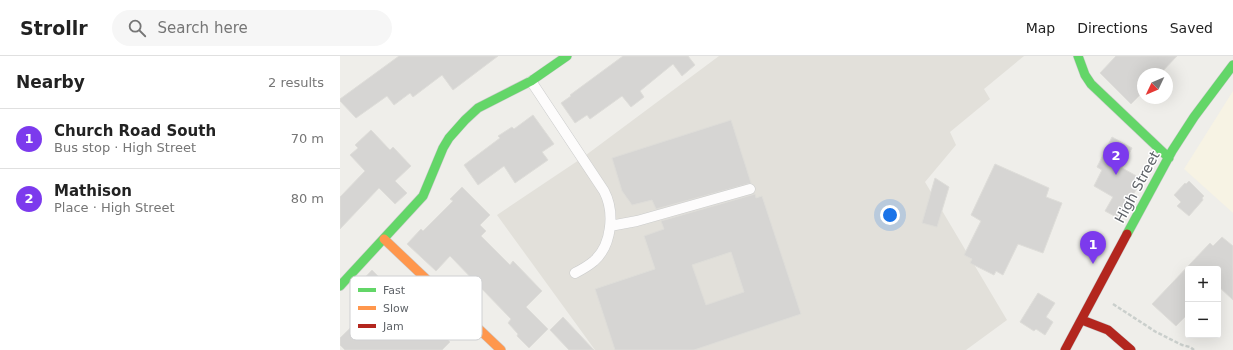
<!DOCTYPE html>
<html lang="en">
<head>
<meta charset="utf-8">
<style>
	body { margin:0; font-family:"DejaVu Sans",sans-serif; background:#f6f6f6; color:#222 }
	.controls { position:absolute; right:12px; bottom:12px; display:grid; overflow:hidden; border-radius:4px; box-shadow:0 4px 16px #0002 }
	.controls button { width:36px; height:36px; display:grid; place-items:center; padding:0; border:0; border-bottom:1px solid #e0e0e0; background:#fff; color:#222; font:20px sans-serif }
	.compass { position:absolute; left:797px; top:12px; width:36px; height:36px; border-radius:50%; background:#fff; box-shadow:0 4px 16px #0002; rotate:226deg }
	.you { position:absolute; left:550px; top:159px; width:14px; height:14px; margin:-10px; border:3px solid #fff; border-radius:50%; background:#1a73e8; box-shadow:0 0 0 6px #1a73e833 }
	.badge { display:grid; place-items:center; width:26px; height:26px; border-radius:50%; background:#7c3aed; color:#fff; font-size:13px; font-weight:700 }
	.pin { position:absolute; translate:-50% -33px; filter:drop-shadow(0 1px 2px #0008) }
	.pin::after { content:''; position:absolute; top:21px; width:14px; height:12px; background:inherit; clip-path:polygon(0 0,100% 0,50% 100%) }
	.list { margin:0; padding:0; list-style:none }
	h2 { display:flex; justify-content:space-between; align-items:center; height:52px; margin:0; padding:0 16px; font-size:17px }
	h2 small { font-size:13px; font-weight:400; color:#767676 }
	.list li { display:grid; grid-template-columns:26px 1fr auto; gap:12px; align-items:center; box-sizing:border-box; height:60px; padding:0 16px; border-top:1px solid #e0e0e0 }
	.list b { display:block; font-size:15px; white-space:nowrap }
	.list p { margin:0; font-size:13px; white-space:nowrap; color:#767676 }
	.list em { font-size:13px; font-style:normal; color:#767676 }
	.icon { flex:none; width:22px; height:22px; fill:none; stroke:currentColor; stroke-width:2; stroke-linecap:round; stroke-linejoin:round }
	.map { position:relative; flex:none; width:893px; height:294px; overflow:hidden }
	header { display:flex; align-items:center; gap:24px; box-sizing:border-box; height:56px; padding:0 20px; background:#fff; border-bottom:1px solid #e0e0e0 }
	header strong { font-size:19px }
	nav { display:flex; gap:22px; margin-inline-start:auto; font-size:14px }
	.search { width:280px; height:36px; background:#f6f6f6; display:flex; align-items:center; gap:10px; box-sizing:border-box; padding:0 14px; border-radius:22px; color:#767676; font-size:15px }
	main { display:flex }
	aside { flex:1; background:#fff }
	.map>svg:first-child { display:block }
</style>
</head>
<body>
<header>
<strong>Strollr</strong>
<div class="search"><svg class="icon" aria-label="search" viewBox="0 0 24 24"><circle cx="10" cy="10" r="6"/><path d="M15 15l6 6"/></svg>Search here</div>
<nav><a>Map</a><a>Directions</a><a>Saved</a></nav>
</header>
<main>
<aside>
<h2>Nearby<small>2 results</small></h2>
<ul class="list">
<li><span class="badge">1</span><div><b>Church Road South</b><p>Bus stop · High Street</p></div><em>70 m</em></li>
<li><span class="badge">2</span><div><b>Mathison</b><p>Place · High Street</p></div><em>80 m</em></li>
</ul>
</aside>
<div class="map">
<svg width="893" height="294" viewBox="0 0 893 294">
	<rect width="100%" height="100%" fill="#efeeea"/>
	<path fill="#f7f3e4" d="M893,35V157L844,113Z"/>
	<path fill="#e2e0da" d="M379,0H684L644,33L650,43L610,76L616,89L585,126L667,264L626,294H255L157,159L242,102Z"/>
	<path fill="#d6d5d3" stroke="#deddd9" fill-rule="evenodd" d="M59,0H158L113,34L102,19L73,41L70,37L54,49L47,40L16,62L0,45V43Z
		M283,0H348L355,9L342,20L333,8L300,35L304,41L291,51L282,40L250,63L247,59L235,67L221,47L231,40L230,39Z
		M776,0H837L820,18H803V36L791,48L760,17Z
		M193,59L214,88L202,96L208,104L175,127L164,110L138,129L124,109L160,82L158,80L172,71L174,73Z
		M391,64L411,127L316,153L312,144L292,149L282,135L272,102Z
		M31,74L50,94L53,91L71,110L55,125L67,137L55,148L39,132L0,173V141L25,115L10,99L18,92L15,89Z
		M772,81L792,92L782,112L802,123L780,163L765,155L773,141L754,130L762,114L757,111Z
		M655,108L709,132L706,141L722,147L703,197L678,188L663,219L656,215L654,219L630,207L632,203L624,199L641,165L631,159Z
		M595,122L609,131L597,171L582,167Z
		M849,125L864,140L862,142L863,144L849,160L837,150L841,146L834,139L845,127L846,128Z
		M122,131L150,159L140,169L146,175L141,180L170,209L173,205L202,235L186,251L208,273L189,292L177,280L178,278L168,267L171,263L110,200L96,215L67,188L81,173L83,175L113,145L110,143Z
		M415,138L416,142L422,140L461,258L354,294H275L255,233L315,213L304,180L324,173L321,165ZM391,196L404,236L366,249L352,209Z
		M882,181L893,190V244L878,230V213H848V258L836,270L812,248L870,187L873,190Z
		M32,214L62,244L65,241L110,286L102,294H5L0,289V282L35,248L17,230Z
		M698,237L715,247L706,261L713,266L705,279L696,273L694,275L680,266Z
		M223,261L254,294H229L210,274Z"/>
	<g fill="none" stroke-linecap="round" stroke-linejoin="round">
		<g stroke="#cbcccc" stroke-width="11">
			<path id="lane" d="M191,25L264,135C275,156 272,189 254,205C248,210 241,214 235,217
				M270,170L297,165L410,133"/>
		</g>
		<g stroke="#cacacb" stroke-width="10">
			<path id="fast" d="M738,0L745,19L751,28L829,102
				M787,178L832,95L854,61L893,9
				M0,230L83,140L103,92L109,82L125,64L138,52L191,25L227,0"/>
		</g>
		<g stroke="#cacacb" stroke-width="10">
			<path id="slow" d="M44,183L161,294"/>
		</g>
		<g stroke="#cacacb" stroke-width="10">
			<path id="jam" d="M742,264L768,274L791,294
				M725,294L787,178"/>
		</g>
		<path stroke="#cacfcc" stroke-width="2.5" stroke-dasharray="4 2" stroke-linecap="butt" d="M773,248L816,276L842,289L850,291L854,294"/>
		<use href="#lane" stroke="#fdfcfc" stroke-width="10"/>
		<use href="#fast" stroke="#63d668" stroke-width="9"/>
		<use href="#slow" stroke="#ff974d" stroke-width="9"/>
		<use href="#jam" stroke="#b3261e" stroke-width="9"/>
	</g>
	<g text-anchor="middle" stroke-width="3" stroke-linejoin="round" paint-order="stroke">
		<g font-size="14" fill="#5f6368" stroke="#fff">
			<text transform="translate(797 131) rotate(-62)" y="5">High Street</text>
		</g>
	</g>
	<rect x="10" y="220" width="132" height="64" rx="6" fill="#fff" stroke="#cfd0d2" stroke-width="1"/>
	<rect x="18" y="232" width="18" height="4" fill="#63d668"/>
	<rect x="18" y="250" width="18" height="4" fill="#ff974d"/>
	<rect x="18" y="268" width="18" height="4" fill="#b3261e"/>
	<g font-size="11" fill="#5f6368">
		<text x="43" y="238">Fast</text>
		<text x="43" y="256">Slow</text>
		<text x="43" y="274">Jam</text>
	</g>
</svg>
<div class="controls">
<button>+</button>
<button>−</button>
</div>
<svg class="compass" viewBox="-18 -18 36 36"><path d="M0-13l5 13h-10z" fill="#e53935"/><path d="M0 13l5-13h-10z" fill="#767676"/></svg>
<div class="you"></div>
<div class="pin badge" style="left:753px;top:208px">1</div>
<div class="pin badge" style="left:776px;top:119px">2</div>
</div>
</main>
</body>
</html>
